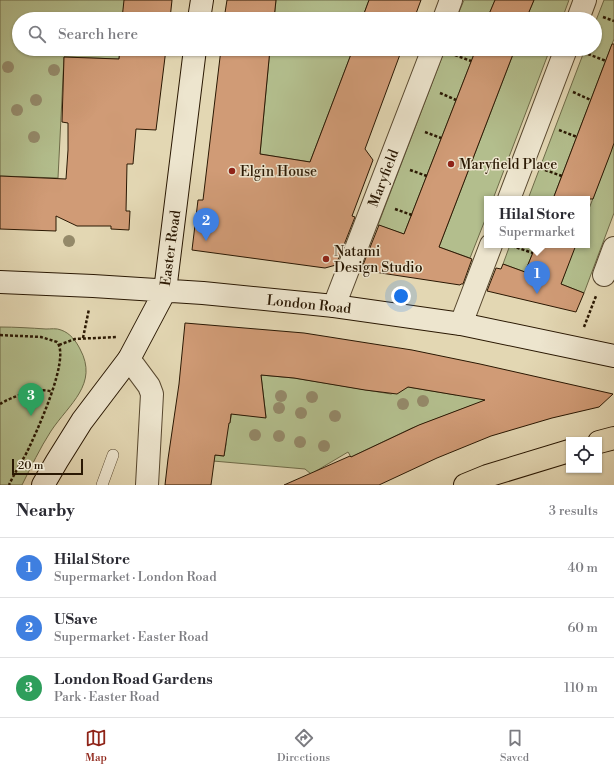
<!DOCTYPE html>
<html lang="en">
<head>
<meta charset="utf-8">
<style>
	body { margin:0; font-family:"Libre Bodoni",serif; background:#f2f2f3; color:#2b2b33 }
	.controls { position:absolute; right:12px; bottom:12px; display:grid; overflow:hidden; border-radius:0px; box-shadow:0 1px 3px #0004 }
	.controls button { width:36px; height:36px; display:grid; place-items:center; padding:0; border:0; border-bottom:1px solid #e1e1e2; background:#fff; color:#2b2b33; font:20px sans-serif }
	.scale { position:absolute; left:12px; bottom:10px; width:71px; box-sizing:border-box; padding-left:4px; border:2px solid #2a1803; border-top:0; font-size:11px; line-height:14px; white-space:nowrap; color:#2a1803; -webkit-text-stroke:3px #ede5ce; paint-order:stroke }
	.you { position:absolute; left:401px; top:296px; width:14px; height:14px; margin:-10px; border:3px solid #fff; border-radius:50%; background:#1a73e8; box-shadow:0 0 0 6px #1a73e833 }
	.badge { display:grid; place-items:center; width:26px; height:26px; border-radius:50%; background:#8f2418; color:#fff; font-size:13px; font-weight:700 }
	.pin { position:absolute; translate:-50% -33px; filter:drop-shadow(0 1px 2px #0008) }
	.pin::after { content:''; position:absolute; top:21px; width:14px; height:12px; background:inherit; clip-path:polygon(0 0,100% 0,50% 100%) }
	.popup { position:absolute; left:484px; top:196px; width:106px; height:52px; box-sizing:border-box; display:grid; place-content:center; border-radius:0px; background:#fff; filter:drop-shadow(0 1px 3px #0005); font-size:13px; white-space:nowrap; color:#7c7c81 }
	.popup b { font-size:15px; color:#2b2b33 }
	.popup::after { content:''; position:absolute; left:50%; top:100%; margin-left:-8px; border:8px solid transparent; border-top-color:#fff }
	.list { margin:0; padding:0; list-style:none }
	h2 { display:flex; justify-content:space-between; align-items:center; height:52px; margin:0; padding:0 16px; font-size:17px }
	h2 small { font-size:13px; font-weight:400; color:#7c7c81 }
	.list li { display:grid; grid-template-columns:26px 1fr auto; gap:12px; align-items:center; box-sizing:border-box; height:60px; padding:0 16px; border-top:1px solid #e1e1e2 }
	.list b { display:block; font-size:15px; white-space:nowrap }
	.list p { margin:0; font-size:13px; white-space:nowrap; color:#7c7c81 }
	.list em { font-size:13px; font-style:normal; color:#7c7c81 }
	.icon { flex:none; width:22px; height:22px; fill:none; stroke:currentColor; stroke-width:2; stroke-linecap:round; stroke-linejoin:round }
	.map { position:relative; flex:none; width:614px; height:485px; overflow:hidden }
	.search { position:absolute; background:#fff; box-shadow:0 1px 3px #0004; left:12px; right:12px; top:12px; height:44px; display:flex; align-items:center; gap:10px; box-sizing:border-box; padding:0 14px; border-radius:22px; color:#7c7c81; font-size:15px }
	.sheet { height:232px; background:#fff }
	nav { display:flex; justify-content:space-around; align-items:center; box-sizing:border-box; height:56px; border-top:1px solid #e1e1e2; background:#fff; font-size:11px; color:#7c7c81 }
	nav a { display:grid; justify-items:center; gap:2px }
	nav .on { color:#8f2418 }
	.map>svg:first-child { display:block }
</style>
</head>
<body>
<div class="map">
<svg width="614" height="485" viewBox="0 0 614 485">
	<rect width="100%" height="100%" fill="#e3d7b3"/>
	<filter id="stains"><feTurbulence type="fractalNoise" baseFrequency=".005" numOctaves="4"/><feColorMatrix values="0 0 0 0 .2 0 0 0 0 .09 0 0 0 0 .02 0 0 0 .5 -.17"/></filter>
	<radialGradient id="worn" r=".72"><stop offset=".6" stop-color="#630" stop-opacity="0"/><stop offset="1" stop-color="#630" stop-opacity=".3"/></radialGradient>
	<path fill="#b3be8d" stroke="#6e6b48" d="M0,0H125L122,19H19V49H120L119,59L64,57L58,178L0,176Z
		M276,0H369L362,19H274Z
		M464,0H495L487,19H456Z
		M534,0H569L562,19H526Z
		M604,0H614V39L553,199H528L585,49H595V23Z
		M270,49H353L310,162L260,154Z
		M445,49H476L404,234L378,225Z
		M515,49H550L493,199H487V215L470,258L439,247Z
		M614,143V213L584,293L561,284L575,245H587V214Z
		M510,245H536L525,272L503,264Z
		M0,327C15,327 31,328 46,329C50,329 57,328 61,330C70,333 76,341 80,349C99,384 69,404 51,431C40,448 31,467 22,485H0Z
		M261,375L294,378L391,394L408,387L456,395L461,391L497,404L470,406L412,428L351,457L348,452L311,474L305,469L213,461V455L224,456L226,444L223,422H230L233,408V414L266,417Z"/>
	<path fill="#d09b76" stroke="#2a1803" d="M124,0H172L170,19H122Z
		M227,0H276L274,19H224Z
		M369,0H421L414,19H362Z
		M495,0H534L526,19H487Z
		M612,44H614V143L611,152L593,199H553Z
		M120,49H166L156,130L136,129L133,164H127L126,211H130L129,230L111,229V226H77L56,216V231L0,229V176L66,179L68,150V123L62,122L64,57L119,59Z
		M221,49H270L260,154L310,162L353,49H402L365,149L373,160L352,216L355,217L336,265L325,268L192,250L198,200H203Z
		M476,49H515L439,247L472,259L463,284H461L460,285L361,270L379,225L404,234Z
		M536,245H576L561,284L584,293L576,312L487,291L496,268L501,269L503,264L525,272Z
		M185,323L304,333L412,350L480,364L613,394L599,407L552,418L491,436L437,458L379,485H284L350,456L351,457L419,425L485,400L408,387L397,394L365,390L294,378L261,375L266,418L231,414L230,423H229L224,456L215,455L211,485H165L168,459L179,384Z"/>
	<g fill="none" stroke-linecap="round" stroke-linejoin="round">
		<g stroke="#58482f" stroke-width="12">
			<path id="lane" d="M102,485L113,455"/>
		</g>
		<g stroke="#58482f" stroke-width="24">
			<path id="street" d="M444,19L451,0
				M578,19L585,0
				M509,199L566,49
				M604,275L614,248
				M334,306L433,49
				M461,324L491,245
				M129,359L149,386L152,394L147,485"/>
		</g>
		<g stroke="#2a1803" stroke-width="24">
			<path id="secondary" d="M199,19L202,0
				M0,282L93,286L203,293L334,306L461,324L614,356
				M43,485L57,461L82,421L129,359L165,291L195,49"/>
		</g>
		<g stroke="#2a1803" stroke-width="24">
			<path id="primary" d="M599,442L614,438
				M465,485L487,476L569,451"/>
		</g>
		<path stroke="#2a1803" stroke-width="2.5" stroke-dasharray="3 2" stroke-linecap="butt" d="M468,16L475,19
			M603,17L614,21
			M588,54L606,61
			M455,55L471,61
			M573,92L591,100
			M440,93L456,100
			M559,130L577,137
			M425,132L441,138
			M410,170L427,176
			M545,170L562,176
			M395,209L412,215
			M512,246L533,253
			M584,327L596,296
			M0,335L41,337L57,342C71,358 36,433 27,452C21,463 14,474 9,485
			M83,338L89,309
			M59,345L75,339L116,337
			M0,404C11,397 40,386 52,392"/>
		<use href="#lane" stroke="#ede5ce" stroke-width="11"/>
		<use href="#street" stroke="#ede5ce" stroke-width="22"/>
		<use href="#secondary" stroke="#ede5ce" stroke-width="22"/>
		<use href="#primary" stroke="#e3d7b3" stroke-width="22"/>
	</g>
	<g fill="#948969">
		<circle cx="8" cy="67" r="6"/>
		<circle cx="54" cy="70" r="6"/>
		<circle cx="36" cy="100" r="6"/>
		<circle cx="17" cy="110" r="6"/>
		<circle cx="34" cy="137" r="6"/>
		<circle cx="69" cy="241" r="6"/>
		<circle cx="281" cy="396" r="6"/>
		<circle cx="312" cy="397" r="6"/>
		<circle cx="423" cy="401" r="6"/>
		<circle cx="403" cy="404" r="6"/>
		<circle cx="279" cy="408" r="6"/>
		<circle cx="301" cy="413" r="6"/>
		<circle cx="335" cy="416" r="6"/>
		<circle cx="255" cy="435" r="6"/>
		<circle cx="279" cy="436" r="6"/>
		<circle cx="300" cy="442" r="6"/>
		<circle cx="324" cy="446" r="6"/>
	</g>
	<g fill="#8f2418" stroke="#ede5ce" stroke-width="1.5">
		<circle cx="451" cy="164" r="4"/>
		<circle cx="232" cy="171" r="4"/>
		<circle cx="326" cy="259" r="4"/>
	</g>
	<g text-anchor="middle" stroke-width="3" stroke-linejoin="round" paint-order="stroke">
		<g font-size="14" fill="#2a1803" stroke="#ede5ce" text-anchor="start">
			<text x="459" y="169">Maryfield Place</text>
			<text x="240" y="176">Elgin House</text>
			<text x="334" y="256">Natami<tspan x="334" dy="16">Design Studio</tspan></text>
		</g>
		<g font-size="14" fill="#2a1803" stroke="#ede5ce">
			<text transform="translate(383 178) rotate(-69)" y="5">Maryfield</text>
			<text transform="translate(170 248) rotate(-82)" y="5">Easter Road</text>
			<text transform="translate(309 304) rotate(6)" y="5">London Road</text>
		</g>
	</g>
	<rect width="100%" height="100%" filter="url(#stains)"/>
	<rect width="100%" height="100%" fill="url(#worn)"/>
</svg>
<div class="controls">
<button><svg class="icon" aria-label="locate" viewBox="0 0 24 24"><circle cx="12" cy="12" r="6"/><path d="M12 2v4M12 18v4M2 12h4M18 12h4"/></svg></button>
</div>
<div class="scale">20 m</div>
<div class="you"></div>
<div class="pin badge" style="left:537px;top:294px;background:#3f7fe0">1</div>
<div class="popup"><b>Hilal Store</b>Supermarket</div>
<div class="pin badge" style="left:206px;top:241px;background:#3f7fe0">2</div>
<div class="pin badge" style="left:31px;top:416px;background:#2e9e5b">3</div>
<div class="search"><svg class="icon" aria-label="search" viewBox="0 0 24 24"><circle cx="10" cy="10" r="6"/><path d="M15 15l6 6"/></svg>Search here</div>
</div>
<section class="sheet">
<h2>Nearby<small>3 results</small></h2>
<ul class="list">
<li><span class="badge" style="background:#3f7fe0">1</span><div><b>Hilal Store</b><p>Supermarket · London Road</p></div><em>40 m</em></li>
<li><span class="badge" style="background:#3f7fe0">2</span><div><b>USave</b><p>Supermarket · Easter Road</p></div><em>60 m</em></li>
<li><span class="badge" style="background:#2e9e5b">3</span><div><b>London Road Gardens</b><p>Park · Easter Road</p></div><em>110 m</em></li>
</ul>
</section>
<nav>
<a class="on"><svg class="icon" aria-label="map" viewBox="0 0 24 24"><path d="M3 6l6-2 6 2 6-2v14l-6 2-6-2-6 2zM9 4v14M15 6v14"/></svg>Map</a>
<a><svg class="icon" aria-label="directions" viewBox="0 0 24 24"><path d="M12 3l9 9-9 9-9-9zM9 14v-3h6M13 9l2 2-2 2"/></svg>Directions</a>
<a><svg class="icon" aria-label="saved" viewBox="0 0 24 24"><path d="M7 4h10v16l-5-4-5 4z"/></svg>Saved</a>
</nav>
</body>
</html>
